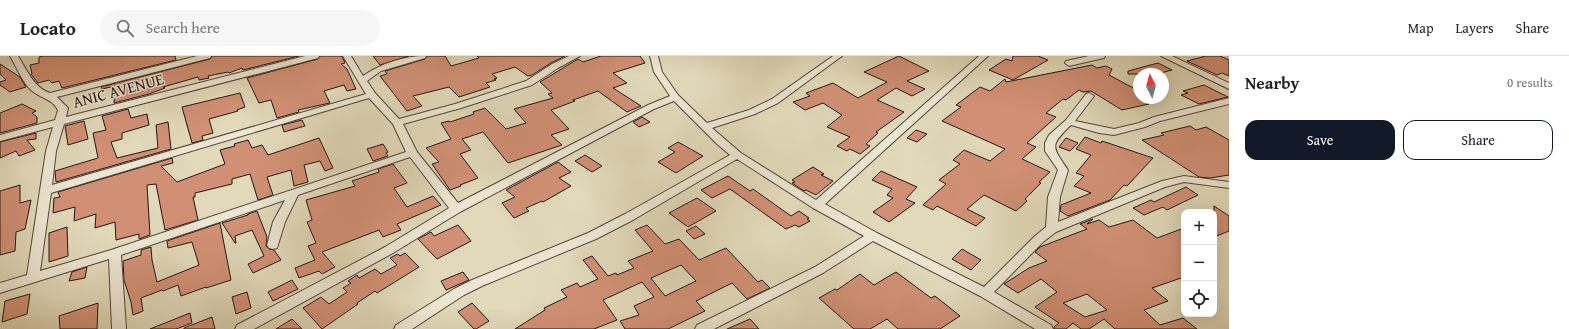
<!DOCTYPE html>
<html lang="en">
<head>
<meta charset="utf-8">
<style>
	body { margin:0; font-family:"Gentium Book Plus",serif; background:#f6f6f6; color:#222 }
	.controls { position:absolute; right:12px; bottom:12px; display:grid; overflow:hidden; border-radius:8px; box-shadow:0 4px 16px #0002 }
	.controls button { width:36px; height:36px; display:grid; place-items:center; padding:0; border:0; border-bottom:1px solid #e0e0e0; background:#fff; color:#222; font:20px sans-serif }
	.compass { position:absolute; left:1133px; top:12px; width:36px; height:36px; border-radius:50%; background:#fff; box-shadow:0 4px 16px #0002; rotate:354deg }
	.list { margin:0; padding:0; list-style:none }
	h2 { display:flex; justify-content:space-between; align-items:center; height:52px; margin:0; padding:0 16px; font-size:17px }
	h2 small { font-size:13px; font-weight:400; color:#767676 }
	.actions { display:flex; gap:8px; padding:12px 16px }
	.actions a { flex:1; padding:9px 0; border:1px solid #111827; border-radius:12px; text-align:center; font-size:14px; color:#111827 }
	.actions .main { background:#111827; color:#fff }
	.icon { flex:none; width:22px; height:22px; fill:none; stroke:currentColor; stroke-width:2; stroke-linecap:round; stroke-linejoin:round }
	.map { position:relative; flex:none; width:1229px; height:273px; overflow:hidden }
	header { display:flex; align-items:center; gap:24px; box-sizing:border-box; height:56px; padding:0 20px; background:#fff; border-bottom:1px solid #e0e0e0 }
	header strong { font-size:19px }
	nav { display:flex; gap:22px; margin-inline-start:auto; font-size:14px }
	.search { width:280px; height:36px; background:#f6f6f6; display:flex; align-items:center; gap:10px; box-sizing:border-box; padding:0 14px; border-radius:22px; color:#767676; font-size:15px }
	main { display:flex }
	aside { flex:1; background:#fff }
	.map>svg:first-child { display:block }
</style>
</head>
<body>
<header>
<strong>Locato</strong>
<div class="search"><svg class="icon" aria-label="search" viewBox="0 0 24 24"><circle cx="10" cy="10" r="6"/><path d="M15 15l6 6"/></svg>Search here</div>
<nav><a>Map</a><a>Layers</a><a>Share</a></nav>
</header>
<main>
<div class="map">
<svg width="1229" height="273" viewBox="0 0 1229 273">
	<rect width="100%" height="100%" fill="#e1d9ba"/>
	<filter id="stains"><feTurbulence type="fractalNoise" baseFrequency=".005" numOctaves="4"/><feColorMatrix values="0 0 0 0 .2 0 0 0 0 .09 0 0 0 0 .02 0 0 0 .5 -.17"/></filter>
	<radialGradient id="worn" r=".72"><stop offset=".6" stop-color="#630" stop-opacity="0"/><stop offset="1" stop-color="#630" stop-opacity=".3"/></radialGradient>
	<path fill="#d19075" stroke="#23160f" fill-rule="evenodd" d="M44,0H175L176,4L62,32L59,25L52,27L49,24L38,27L31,18H32L30,9L39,7V1Z
		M212,0H299L243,14L242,12L229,17L228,16L208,20L209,22L199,24L198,21L163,31L165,32L149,38L114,47L115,30L102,33L101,31L210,3Z
		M320,0H342L345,7L341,8L347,13L356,33L347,35L344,29L324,35L330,47L298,54L299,56L277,62L271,44L259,47L247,22L318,3Z
		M373,0H409L380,9Z
		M427,0H445L451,10L479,2L477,0H565L551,7L532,19L528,20L515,11L492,18L497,22L494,23L496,24L486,27L490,31L459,41L449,31L413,40L422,50L407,55L380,20L387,18L385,15L425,3Z
		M601,0H640L645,7L613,17L627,27L613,32L641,50L627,56L598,35L573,44L575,45L551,54L569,73L551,79L562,89L508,107L483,76L462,83L471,94L460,98L478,122L460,129L461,130L450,134L432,108L439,106L426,92L451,83L441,67L449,65L450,66L474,58L473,56L485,52L506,73L526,67L514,53L553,42L548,38L552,37L540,26L578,3L583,6Z
		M899,0L929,15L907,25L925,33L912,40L896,32L877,44L904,56L876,76L878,77L866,88L870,90L860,98L850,93L847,95L837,90L850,81L827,71L842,59L823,47L805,54L793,46L810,40L806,37L833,27L858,42L887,26L864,16Z
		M1013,0H1038L1048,4L1013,24L989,14L1006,3L1012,5Z
		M1206,0H1220L1229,4V20L1222,17L1217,19L1187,5Z
		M1158,7L1172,14L1157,18H1128V15Z
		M0,8L20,21L26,31L10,36L0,29V26L6,24L0,18Z
		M1092,9L1097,12L1106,10L1112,13L1109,19L1139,35V43L1149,48L1122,54L1091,35L1083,36L1079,34L1066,44L1063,43L1046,57L1056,61L1027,87L1036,91L1022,103L1050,116L1039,126L1041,127L1025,143L1027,145L1016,155L984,139L967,153L985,162L976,170L937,150L933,154L923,149L946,128L939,124L960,108L953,104L964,94L990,105L1005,93L942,65L961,51L956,49L980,31L990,35L1005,23L1006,26Z
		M1204,29L1228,41L1199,48L1181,39L1188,37L1183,35Z
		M240,37L245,51L237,54L238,55L209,63L213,77L202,80L203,84L192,87L182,51Z
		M22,48L36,55L32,57L37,61V67L0,77V57Z
		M128,53L131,62L147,58L149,69L122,77V83L111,86L117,102L158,92L156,69L168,66L171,93L56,126L55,115L98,102L93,77L106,74L102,60Z
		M642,61L650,66L639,71L633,66Z
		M302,64L305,70L284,76L282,69Z
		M84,65L88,83L68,89L65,70Z
		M1190,70L1196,74L1206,71L1229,84V119L1210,122L1199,121L1142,84L1164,79L1161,77Z
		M916,74L927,78L917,86L907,82Z
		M36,77V83L27,84L35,94L19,100L16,95L0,102V86Z
		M1085,81L1101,87L1102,85L1153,102L1127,130L1124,129L1110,144L1068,160L1060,155L1061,149L1091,137L1074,130L1084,120L1076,117L1091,99L1076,93Z
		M319,82L333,112L325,115L320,105L304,109L308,126L294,130L291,114L267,121L273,139L258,144L250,118L232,123V128L195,137V141H193L198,164L165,174L156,128L147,129L150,179L139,183V178L116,184L115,166L95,172L96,158L74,165L75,151L53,157L54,142L60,141L58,136L172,102L173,107L161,110L177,126L225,108L220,94L235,90L234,88L248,84L252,92L262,89L268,99Z
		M1066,82L1078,87L1070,95L1059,91Z
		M678,86L703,100L676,117L658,106L675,96L668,92Z
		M383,88L388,96L386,97L388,100L373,105L367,93Z
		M585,99L602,110L592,116L575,105Z
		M558,106L571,116L559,122L571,130L543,146L542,145L526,152L529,155L514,162L502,147L515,141L506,134Z
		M393,108L407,127L394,132L407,151L433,140L441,149L397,168L401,174L383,181L379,174L322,196L335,211L322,218L319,215L299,222L295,212L315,204L308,190L316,187L307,166L312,164L306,144L355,130L352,125L379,116L378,113Z
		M813,111L824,118L821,119L833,125L816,139L806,134L804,135L792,127L795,126L792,124Z
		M881,115L917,131L906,143L915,147L889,166L873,156L893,142L887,139L892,133L872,124Z
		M728,120L750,135L753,133L791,160L799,155L809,162L807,163L810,165L799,171L795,169L786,173L730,133L712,142L701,134Z
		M20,129V147L31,144L25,173L16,176L15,195L0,199V135Z
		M1186,131L1198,139L1167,154L1163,151L1144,159L1133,152L1151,144L1154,146Z
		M697,142L716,155L688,171L669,157Z
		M1214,150L1229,160V175L1214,181Z
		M257,155L267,181L266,190L269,193L274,194L281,204L253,217L248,208L264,200L252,174L235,180L236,187H235L222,167L248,159V158Z
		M1093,163L1087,168L1099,164L1109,171L1133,164L1157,182L1184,172V221L1152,232L1168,245L1144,254L1160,269L1183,262L1197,273H1115L1104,263L1089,273H1081L1073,267L1066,273H1054V271L1059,267L1035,251L1057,236L1041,223L1018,237L1004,228L1029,212L1047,205L1035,196L1040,191L1087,173L1080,168ZM1087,238L1107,254L1085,261L1063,247Z
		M220,167L231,224L206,232V231L181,240L178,229L163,235L162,234L141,242L143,255L133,259L131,246L124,224L123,205L141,199V194L151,191L152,204L157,226L199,209L192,186L168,192L167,185Z
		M458,169L471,185L437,203L418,183L431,176L434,180Z
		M647,169L665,188L679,183L699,204L726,192L758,226L762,224L770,232L747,243L732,227L696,245L705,255L668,273H625L620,265L639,259L634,250L654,241L642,226L603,244L617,264L594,273H515L545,254L544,252L567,241L561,234L577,227L580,231L598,223L583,204L592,200L608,220L616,217L617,219L634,212L628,205L653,195L635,174ZM681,209L696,225L665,240L651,222Z
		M696,170L705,178L694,183L686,175Z
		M67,171L68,200L49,206V177Z
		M962,193L981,204L971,214L952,203Z
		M405,197L419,211L377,237L375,235L357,247L358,248L322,273L303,252L321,241L329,248L347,236L343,232L351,227L348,225L357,219L359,222L375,213L381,218L397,209L390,202L398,198L400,200Z
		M87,211L85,222L69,225L72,216Z
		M463,216L469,224L446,234L441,225Z
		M896,216L931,242L935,240L960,260L940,273H898L887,263L870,273H854L819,242L835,233L837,234L860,218L874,229Z
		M292,224L298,233L273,245L268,236Z
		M247,236L251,252L236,258L232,241Z
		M30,238L27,258L2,266L5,245Z
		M98,247L97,273H60L59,260Z
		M472,247L489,265L476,273H474L458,256Z
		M190,257L192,267L176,273H150Z
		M212,261L215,273H184V272Z
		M292,263L302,273H276Z
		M750,263L759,273H727Z"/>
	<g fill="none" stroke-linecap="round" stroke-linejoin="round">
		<g stroke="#52473a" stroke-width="2">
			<path id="minor" d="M10,0H18C27,14 34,32 50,37L197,0H211L210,2L57,41L68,52L66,61L305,0H319L318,2L64,68L56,95L52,129L366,38L343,0H351L363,20C381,7 405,0 426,0L425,2L381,15L367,25L375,37L399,63L455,48L526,25L552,8L569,0H580L558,12L532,29L461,52L403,68L417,96L458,147L648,49L670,40L654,16L650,0H658L662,16L678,39L707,67L749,54L772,43L833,0H842L778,47L755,58L712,72L741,97L816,144L979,0H988L825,148L877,177L984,231L1035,180L1046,171L1048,141L1058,114L1045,95V87L1049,79L1066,64L1086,38L1089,37L1094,40L1075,65L1114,73L1139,67L1154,61L1229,42V48L1160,65L1145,71L1114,79L1099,77L1071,69C1049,90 1052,90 1068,114L1060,141L1058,166L1162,125L1184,120L1229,126V132L1184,126L1165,131L1056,176L1043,186L994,236L1051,269L1053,273H1035L980,240L873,185L823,217L714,273H695L697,269L815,211L864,180L813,152L737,103L633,164L596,183L482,230L464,239L412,273H394L396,269L454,233L472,224L588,177L625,158L730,99L717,88L674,45L654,53L460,156L393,197L254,273H235L237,269L385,191L449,152L410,101L298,139L285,166L277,192L273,193L269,192L267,189L273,166L285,144L121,199L126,273H112L109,203L0,237V227L27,219L46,95L53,71L0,85V79L55,64L58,54C52,42 38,42 29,32C21,23 16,10 10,0ZM369,42L393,68L406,96L111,194L40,215L51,137Z
				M1089,0H1105L1104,2L1069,10L1065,7L1066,5Z
				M1161,0H1172L1229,27V33Z"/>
		</g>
		<use href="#minor" fill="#ece6d2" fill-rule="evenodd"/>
	</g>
	<g text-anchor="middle" stroke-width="3" stroke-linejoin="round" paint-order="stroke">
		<g font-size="16" fill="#23160f" stroke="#ece6d2">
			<text transform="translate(118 34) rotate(-15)" y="6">ANIC AVENUE</text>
		</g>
	</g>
	<rect width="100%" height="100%" filter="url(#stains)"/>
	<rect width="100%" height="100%" fill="url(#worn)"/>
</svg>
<div class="controls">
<button>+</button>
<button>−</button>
<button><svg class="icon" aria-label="locate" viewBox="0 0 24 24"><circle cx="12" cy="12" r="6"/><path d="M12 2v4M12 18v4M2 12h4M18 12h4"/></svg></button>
</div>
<svg class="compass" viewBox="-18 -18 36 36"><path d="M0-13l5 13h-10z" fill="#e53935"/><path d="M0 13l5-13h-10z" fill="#767676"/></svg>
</div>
<aside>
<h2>Nearby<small>0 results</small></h2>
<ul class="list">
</ul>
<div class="actions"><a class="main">Save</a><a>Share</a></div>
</aside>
</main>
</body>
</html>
